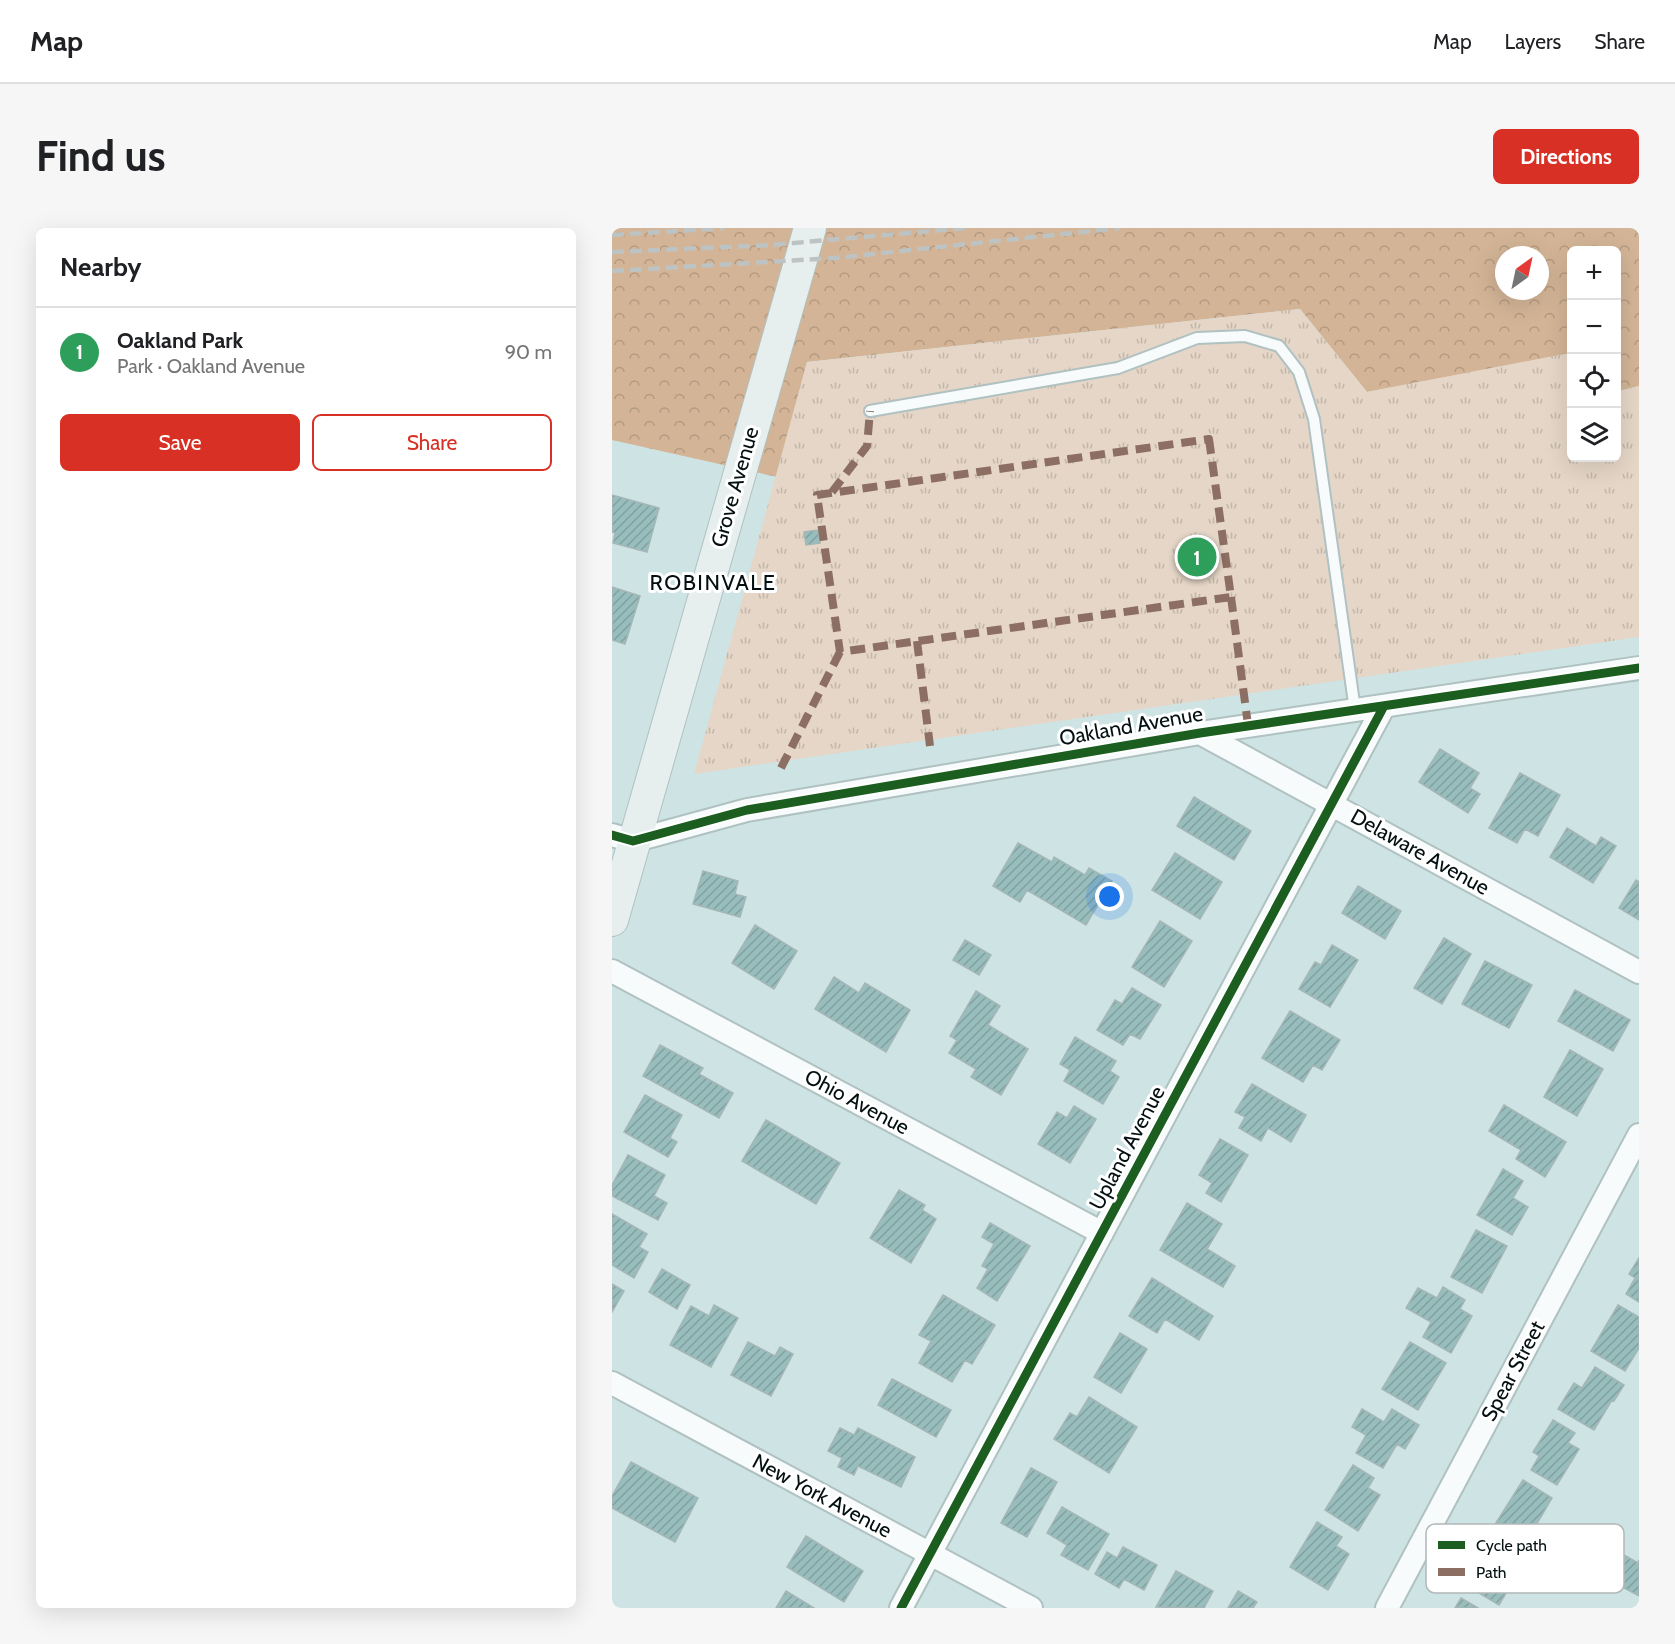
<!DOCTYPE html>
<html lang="en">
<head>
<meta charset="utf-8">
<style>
	body { margin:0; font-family:Cabin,sans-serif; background:#f6f6f6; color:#202124 }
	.controls { position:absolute; right:18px; top:18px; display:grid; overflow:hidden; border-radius:9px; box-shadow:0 6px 24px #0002 }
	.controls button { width:54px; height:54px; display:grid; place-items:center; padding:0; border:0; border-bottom:2px solid #e0e0e0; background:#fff; color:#202124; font:30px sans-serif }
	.compass { position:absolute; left:883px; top:18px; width:54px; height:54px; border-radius:50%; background:#fff; box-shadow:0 6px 24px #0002; rotate:33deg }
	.you { position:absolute; left:498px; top:669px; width:21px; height:21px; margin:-15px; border:4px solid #fff; border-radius:50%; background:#1a73e8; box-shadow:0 0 0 9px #1a73e833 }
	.badge { display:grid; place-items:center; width:39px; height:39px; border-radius:50%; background:#d93025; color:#fff; font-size:20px; font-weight:700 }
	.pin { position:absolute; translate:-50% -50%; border:3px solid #fff; box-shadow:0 2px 6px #0006 }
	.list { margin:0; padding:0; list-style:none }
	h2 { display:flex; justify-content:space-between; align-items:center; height:78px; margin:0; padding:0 24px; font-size:26px }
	h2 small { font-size:20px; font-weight:400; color:#757577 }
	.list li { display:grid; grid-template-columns:39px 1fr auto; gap:18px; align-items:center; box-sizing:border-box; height:90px; padding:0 24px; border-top:2px solid #e0e0e0 }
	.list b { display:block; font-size:22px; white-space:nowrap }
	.list p { margin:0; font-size:20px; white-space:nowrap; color:#757577 }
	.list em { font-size:20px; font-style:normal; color:#757577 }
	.actions { display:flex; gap:12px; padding:18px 24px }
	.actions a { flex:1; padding:14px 0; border:2px solid #d93025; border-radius:9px; text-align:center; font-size:21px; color:#d93025 }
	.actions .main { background:#d93025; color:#fff }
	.icon { flex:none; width:33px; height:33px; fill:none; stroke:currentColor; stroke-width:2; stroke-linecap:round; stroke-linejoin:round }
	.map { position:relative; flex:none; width:1027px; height:1380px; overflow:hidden; border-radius:9px }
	header { display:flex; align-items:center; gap:36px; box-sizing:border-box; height:84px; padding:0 30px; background:#fff; border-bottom:2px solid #e0e0e0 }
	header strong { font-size:28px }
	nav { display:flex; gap:33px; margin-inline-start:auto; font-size:21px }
	.intro { display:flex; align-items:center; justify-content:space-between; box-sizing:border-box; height:144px; padding:0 36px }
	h1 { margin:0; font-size:42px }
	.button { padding:15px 27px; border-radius:9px; background:#d93025; color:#fff; font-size:21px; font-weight:700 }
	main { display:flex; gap:36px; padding:0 36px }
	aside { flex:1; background:#fff; border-radius:9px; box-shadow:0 6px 24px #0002 }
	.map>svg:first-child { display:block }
</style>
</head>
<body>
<header>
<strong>Map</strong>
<nav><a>Map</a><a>Layers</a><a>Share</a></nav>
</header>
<div class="intro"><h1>Find us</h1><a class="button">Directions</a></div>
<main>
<aside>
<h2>Nearby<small></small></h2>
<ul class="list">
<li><span class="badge" style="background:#2e9e5b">1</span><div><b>Oakland Park</b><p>Park · Oakland Avenue</p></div><em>90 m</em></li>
</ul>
<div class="actions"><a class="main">Save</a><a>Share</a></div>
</aside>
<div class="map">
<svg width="1027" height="1380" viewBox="0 0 1027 1380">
	<defs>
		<pattern id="forest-crowns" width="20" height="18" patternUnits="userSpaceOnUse" patternTransform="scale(1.5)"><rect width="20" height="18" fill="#d3b496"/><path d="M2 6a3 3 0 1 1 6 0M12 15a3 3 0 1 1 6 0" fill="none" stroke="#b49a80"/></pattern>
		<pattern id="park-tufts" width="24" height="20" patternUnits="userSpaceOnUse" patternTransform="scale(1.5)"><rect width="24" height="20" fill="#e5d6c7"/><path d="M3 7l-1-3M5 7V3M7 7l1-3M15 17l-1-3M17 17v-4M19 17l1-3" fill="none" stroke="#c3b6aa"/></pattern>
		<pattern id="building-hatch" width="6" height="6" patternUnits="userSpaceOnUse" patternTransform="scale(1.5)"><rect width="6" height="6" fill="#98bdbd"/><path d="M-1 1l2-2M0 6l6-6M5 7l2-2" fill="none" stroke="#81a1a1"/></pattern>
	</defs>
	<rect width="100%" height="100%" fill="#cee4e4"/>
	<path fill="url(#forest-crowns)" fill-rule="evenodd" d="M0,0H1027V158L1007,163L1005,161V22H960L959,127L957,126L755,164L688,81L195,134L165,249L0,212ZM892,27H928V63H892Z"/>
	<path fill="url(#park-tufts)" d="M688,81L755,164L957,125L960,128V230H1005V161L1007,163L1027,158V409L82,546L195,134Z"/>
	<path fill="url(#building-hatch)" stroke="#a5b6b6" stroke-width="1.5" d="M0,267L47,280L35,324L1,315L3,305L0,304Z
		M206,302L208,315L194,317L192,304Z
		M0,359L28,368L13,416L0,412Z
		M828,521L867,545L858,560L868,566L856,585L807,554Z
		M908,545L948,567L926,608L913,601L905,615L877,600Z
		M582,569L639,603L622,632L565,598Z
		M955,600L984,618L989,609L1004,618L981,655L938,629Z
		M406,615L440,634L442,629L473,647L477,640L500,653L474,697L415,662L408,674L381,658Z
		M563,625L610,654L588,691L540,662Z
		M91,643L126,653L123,666L134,669L128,689L81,676Z
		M1024,652L1027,654V692L1007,680Z
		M746,658L789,683L773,711L730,685Z
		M548,693L580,713L552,759L520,739Z
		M143,697L185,723L162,761L120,735Z
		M832,710L859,726L830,776L802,760Z
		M353,712L379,727L367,747L341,732Z
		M720,717L746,732L718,779L687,761L703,734L709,737Z
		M873,733L920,757L897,800L850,776Z
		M222,749L247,765L253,755L298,782L274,824L203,781Z
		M520,760L549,777L528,811L518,806L511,817L485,802L503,772L510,776Z
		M963,762L1018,792L1001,823L946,793Z
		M364,763L388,778L376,797L416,821L389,867L359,849L364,841L337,825L345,812L338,808Z
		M678,783L728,812L710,842L701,837L691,854L650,830Z
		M463,809L504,833L498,843L507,849L491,876L452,853L458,842L448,836Z
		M48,817L91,840L87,846L121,865L107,890L31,848Z
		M958,822L991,841L965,888L932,869Z
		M640,856L694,887L679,914L656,900L649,913L627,900L633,889L623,884Z
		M33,867L70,887L58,910L65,914L56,929L12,904Z
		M892,877L954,914L933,949L904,931L909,922L877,903Z
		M462,878L484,891L458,935L426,916L445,884L455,890Z
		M154,892L228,935L204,976L130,933Z
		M608,911L636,927L609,974L594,965L600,955L587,947Z
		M16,927L53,947L42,968L55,975L46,992L0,968V957Z
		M891,941L911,953L901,970L916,979L900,1007L865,987Z
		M287,962L313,977L310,982L324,991L299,1035L258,1010Z
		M575,975L610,996L595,1021L623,1038L611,1059L548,1022Z
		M0,986L35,1006L27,1019L36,1024L22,1050L0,1037Z
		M378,995L418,1018L385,1073L365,1060L376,1041L370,1038L382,1016L370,1009Z
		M864,1002L895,1018L870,1065L839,1049Z
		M1027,1030V1074L1014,1066L1023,1050L1017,1046Z
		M50,1041L78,1057L65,1081L37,1064Z
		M540,1050L601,1088L587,1112L553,1091L545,1105L517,1088Z
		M0,1056L12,1063L0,1084Z
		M831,1059L853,1072L848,1081L860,1088L839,1125L811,1109L819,1094L794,1080L806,1060L825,1070Z
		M331,1067L383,1097L360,1136L353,1132L340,1154L307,1135L319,1113L307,1107Z
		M102,1077L126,1090L99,1139L58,1117L79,1078L97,1088Z
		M1006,1077L1027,1089V1120L1013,1143L979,1123Z
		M508,1105L535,1121L509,1165L482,1149Z
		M136,1114L163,1128L168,1119L181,1126L159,1168L119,1147Z
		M798,1114L834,1135L806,1182L770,1161Z
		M983,1139L1012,1157L1002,1173L1000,1172L982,1202L946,1181L962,1155L970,1160Z
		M280,1151L339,1182L324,1209L266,1177Z
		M477,1169L525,1199L497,1245L442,1211L458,1185L465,1189Z
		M750,1181L772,1194L780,1181L807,1197L793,1221L785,1216L771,1240L744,1225L754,1207L740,1199Z
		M941,1192L963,1205L956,1215L967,1221L945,1257L919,1242L927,1228L921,1224Z
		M228,1200L242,1207L246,1200L303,1229L289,1259L246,1238L242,1247L226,1239L230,1230L216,1223Z
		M19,1234L86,1270L63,1314L0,1280V1268Z
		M741,1237L762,1250L756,1260L768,1267L746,1303L713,1282Z
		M419,1240L445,1254L415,1309L389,1295Z
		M911,1252L940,1270L913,1316L882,1298Z
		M450,1279L497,1306L476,1342L449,1327L455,1317L435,1305Z
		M705,1294L730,1309L724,1318L737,1326L716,1362L678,1339Z
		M194,1308L251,1343L232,1374L175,1339Z
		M887,1316L908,1329L898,1346L903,1350L887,1377L852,1356L867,1330L875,1335Z
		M511,1319L545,1337L532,1362L512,1351L507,1360L483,1346L495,1324L505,1330Z
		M1012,1327L1026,1335L1027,1332V1368L997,1352Z
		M564,1343L601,1363L592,1380L544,1379Z
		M174,1363L202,1380H164Z
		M626,1363L645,1374L641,1380H616Z
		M849,1370L866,1380H843Z"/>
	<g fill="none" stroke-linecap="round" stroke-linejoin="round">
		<g stroke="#b0c1c1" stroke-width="14">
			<path id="lane" d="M258,183L506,140L585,110L633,108L667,118L687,144L702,191L743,482"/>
		</g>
		<g stroke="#b0c1c1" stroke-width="26">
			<path id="street" d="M588,505L1027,744
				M0,607L21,613L135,582L588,505L1027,440
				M0,743L490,1005
				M0,1155L419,1380
				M289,1380L772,478
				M775,1380L1027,907"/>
		</g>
		<g stroke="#b0c1c1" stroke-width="34">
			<path id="secondary" d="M0,692L198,0"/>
		</g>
		<use href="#lane" stroke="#f8fbfb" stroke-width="10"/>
		<use href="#street" stroke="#f8fbfb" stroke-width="22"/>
		<use href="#secondary" stroke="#e7eeee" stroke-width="32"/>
		<path stroke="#bdc3c3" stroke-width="4.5" stroke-dasharray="12 6" stroke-linecap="butt" d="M0,7L112,0
			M0,24L159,17L353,0
			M0,43L223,30L508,0"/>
		<path stroke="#8d6e63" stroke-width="8" stroke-dasharray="15 8" stroke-linecap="butt" d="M597,211L619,369L228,424L205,267Z
			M220,264L255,218L258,183
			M619,369L636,497
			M305,413L318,518
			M169,540L228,424"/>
		<g stroke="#fff" stroke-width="13">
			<path id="cycleway" d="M0,607L21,613L135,582L588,505L1027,440
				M289,1380L772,478"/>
		</g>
		<use href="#cycleway" stroke="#1b5e20" stroke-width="9"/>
	</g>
	<g text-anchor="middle" stroke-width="6" stroke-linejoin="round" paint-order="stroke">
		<g font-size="21" fill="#030f10" stroke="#fff">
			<text transform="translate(123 259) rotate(-74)" y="7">Grove Avenue</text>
			<text transform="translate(519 498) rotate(-10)" y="7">Oakland Avenue</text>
			<text transform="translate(808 624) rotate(29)" y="7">Delaware Avenue</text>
			<text transform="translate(245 874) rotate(28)" y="7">Ohio Avenue</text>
			<text transform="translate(515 920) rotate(-62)" y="7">Upland Avenue</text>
			<text transform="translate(901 1143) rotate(-62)" y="7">Spear Street</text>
			<text transform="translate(210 1268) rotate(28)" y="7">New York Avenue</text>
		</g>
		<g font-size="22" letter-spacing="1.5" fill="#030f10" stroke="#fff">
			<text x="101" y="362">ROBINVALE</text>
		</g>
	</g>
	<rect x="814" y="1296" width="198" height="69" rx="9" fill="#fff" stroke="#b3b7b7" stroke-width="1.5"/>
	<rect x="826" y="1313" width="27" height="8" fill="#1b5e20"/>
	<rect x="826" y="1340" width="27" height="8" fill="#8d6e63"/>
	<g font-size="16" fill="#030f10">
		<text x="864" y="1323">Cycle path</text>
		<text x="864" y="1350">Path</text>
	</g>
</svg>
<div class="controls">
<button>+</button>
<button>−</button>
<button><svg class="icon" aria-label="locate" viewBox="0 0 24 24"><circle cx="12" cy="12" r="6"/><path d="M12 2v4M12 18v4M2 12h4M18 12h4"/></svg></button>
<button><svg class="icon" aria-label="layers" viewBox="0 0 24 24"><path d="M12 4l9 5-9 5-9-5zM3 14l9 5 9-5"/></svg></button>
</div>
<svg class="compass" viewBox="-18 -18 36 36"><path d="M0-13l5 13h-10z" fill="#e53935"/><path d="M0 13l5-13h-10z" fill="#757577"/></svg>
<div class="you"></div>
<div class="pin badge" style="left:585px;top:329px;background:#2e9e5b">1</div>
</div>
</main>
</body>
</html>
